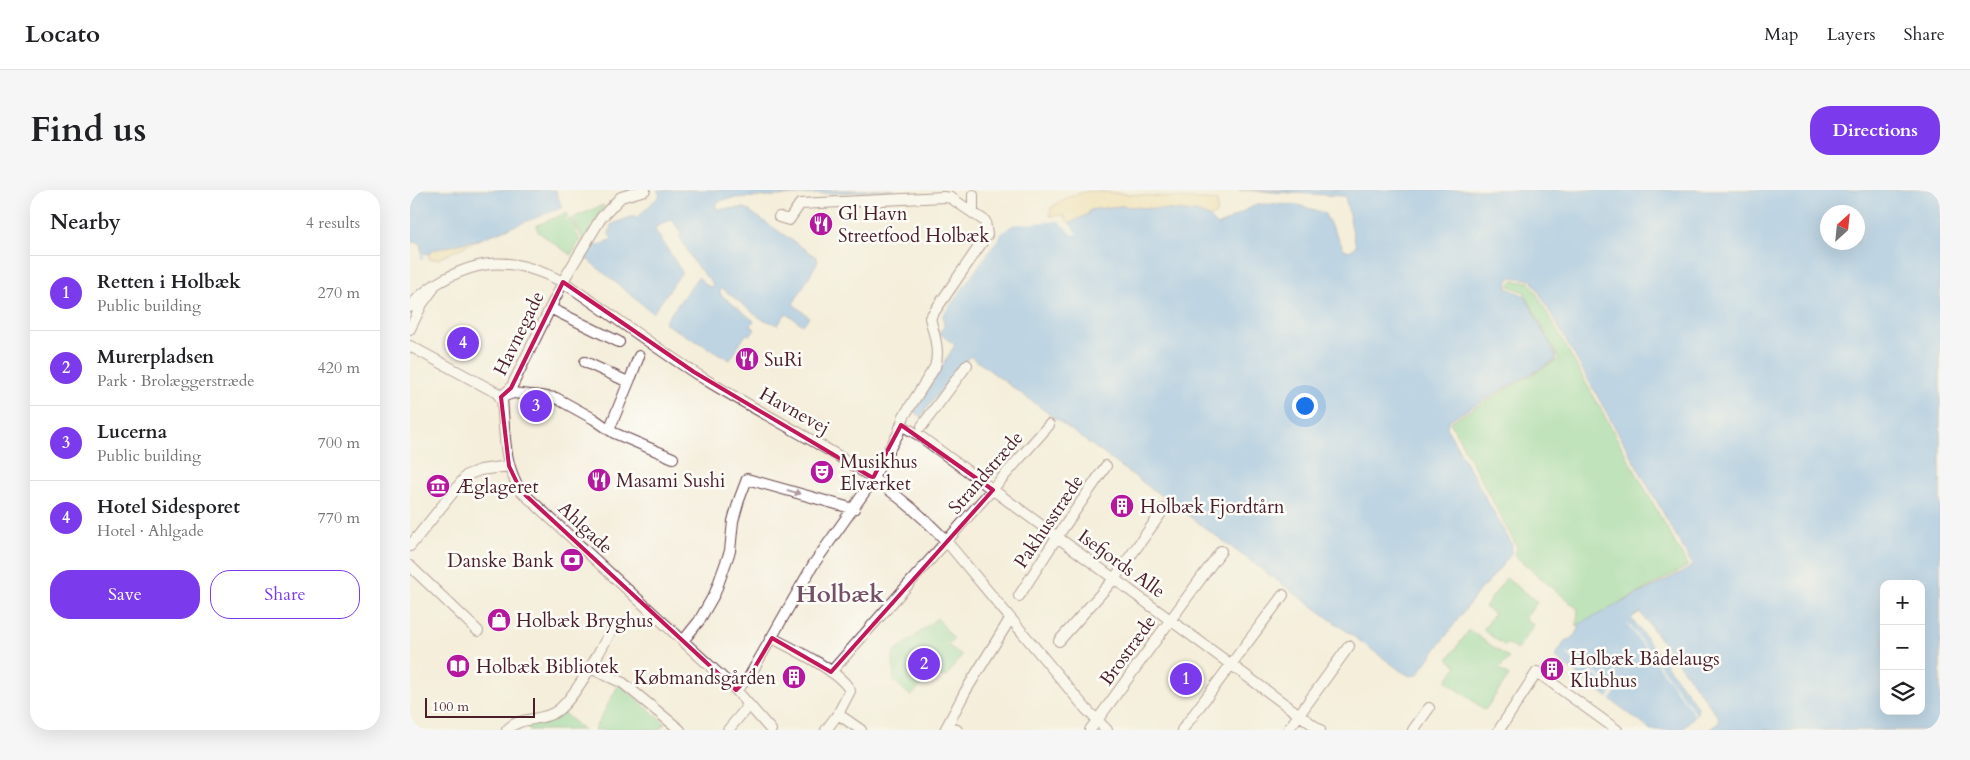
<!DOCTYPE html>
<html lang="en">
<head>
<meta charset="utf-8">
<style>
	body { margin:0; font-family:Cardo,serif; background:#f6f6f6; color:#202124 }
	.controls { position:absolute; right:15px; bottom:15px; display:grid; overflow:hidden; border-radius:10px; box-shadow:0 5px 20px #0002 }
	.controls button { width:45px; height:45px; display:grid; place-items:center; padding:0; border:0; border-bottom:1px solid #e0e0e0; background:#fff; color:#202124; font:25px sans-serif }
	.compass { position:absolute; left:1410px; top:15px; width:45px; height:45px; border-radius:50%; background:#fff; box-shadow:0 5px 20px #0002; rotate:27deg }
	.scale { position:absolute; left:15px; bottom:12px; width:110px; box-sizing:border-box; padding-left:5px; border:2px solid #4a1f2b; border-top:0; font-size:14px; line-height:18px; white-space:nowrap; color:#4a1f2b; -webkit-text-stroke:4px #fdfcf7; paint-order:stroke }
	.you { position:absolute; left:894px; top:215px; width:18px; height:18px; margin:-12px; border:4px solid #fff; border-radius:50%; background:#1a73e8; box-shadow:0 0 0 8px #1a73e833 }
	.badge { display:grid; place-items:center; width:32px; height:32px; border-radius:50%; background:#7c3aed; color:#fff; font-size:16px; font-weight:700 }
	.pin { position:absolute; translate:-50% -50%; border:2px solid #fff; box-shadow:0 1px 5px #0006 }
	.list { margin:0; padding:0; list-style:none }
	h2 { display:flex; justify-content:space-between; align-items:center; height:65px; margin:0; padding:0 20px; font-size:21px }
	h2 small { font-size:16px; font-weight:400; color:#757577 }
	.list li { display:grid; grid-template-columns:32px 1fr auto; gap:15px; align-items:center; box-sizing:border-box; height:75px; padding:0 20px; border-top:1px solid #e0e0e0 }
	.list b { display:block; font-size:19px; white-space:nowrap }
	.list p { margin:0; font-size:16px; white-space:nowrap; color:#757577 }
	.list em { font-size:16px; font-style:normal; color:#757577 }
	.actions { display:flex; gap:10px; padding:15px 20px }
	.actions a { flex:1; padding:11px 0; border:1px solid #7c3aed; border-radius:20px; text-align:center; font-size:18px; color:#7c3aed }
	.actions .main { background:#7c3aed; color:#fff }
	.icon { flex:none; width:28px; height:28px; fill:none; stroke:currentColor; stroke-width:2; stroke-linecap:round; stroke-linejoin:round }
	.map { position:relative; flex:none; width:1530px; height:540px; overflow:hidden; border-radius:20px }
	header { display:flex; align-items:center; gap:30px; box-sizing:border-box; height:70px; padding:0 25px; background:#fff; border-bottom:1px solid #e0e0e0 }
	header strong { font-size:24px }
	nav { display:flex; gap:28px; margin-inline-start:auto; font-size:18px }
	.intro { display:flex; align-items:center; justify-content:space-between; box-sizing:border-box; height:120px; padding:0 30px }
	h1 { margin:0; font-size:35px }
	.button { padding:12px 22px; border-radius:20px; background:#7c3aed; color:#fff; font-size:18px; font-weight:700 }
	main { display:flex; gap:30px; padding:0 30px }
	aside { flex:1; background:#fff; border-radius:20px; box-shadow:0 5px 20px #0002 }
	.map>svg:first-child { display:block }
</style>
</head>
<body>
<header>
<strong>Locato</strong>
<nav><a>Map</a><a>Layers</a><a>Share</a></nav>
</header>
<div class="intro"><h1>Find us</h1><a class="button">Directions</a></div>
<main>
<aside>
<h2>Nearby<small>4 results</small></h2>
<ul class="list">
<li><span class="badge">1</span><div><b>Retten i Holbæk</b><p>Public building</p></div><em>270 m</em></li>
<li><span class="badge">2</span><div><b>Murerpladsen</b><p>Park · Brolæggerstræde</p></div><em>420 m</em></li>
<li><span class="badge">3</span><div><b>Lucerna</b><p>Public building</p></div><em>700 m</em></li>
<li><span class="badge">4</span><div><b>Hotel Sidesporet</b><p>Hotel · Ahlgade</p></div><em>770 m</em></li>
</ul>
<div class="actions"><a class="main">Save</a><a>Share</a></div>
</aside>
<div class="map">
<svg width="1530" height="540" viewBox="0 0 1530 540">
	<rect width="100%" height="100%" fill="#fdfcf7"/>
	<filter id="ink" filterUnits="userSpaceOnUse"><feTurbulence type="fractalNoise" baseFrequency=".02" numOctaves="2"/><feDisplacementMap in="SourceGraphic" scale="10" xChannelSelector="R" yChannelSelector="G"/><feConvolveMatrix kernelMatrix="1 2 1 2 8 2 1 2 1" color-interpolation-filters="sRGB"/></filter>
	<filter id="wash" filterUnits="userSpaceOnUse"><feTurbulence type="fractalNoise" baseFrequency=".0096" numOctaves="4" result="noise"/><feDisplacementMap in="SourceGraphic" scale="20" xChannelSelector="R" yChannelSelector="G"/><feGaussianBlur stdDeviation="1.12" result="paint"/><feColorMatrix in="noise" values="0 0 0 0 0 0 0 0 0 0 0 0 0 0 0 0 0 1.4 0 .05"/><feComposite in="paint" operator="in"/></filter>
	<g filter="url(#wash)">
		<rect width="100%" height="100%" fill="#f4eedb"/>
		<path fill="#83d596" stroke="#667a60" d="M193,15L194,17L173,50L163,28Z
			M156,23L158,27L155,28L156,31L161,29L170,51L161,65L128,42L127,35Z
			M1102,91L1120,92L1278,376L1167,436L1168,419L1105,366L1107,357L1040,232L1149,169L1114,102L1099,96Z
			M1096,388L1127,412L1115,429L1124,435L1107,460L1097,453L1095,456L1073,440L1084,424L1075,417Z
			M527,428L544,449L537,455L552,465L536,487L523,484L501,506L484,491L483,464Z
			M1059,440L1099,468L1089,479L1099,486L1075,520L1036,491L1047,476L1038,469Z
			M209,494L255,533L249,540H184Z
			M153,523L174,540H119L117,536L142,531Z"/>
		<path fill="#eeda9e" stroke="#9c7c64" d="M680,1L807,11V23L800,28L786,22L711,16L680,20L667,43L653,25L640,26L641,18C654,8 664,4 680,1Z
			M70,49L28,69H19V64L23,60Z"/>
		<path fill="#7bb4eb" stroke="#626a8b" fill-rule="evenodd" d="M0,0H147L146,1L152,18L70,49L23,60L19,64L12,63L10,53L0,52Z
			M247,0H484L325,8L312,10L306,14V19L335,18L406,67L408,71L383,114L399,127L393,135L376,123L368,135L350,128L313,99L310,100V104L344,131L340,135L345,139L341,145L336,144L320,170L254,133L288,87L298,96L302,97L303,94L285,74L270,47L271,43L262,29L246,37L245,40L272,82L243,123L172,65L186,56L201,51L202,48L199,45L201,35L220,27H228L250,5Z
			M829,0H1530V540H1299L1307,534L1310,529L1230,422L1221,428L1288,517L1287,523L1272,540H1241L1147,469L1146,465L1156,450L1162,449L1170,437L1169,434L1280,378L1282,374L1122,90L1102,87L1098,90L1097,98L1115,106L1146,166L1145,170L1039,230L1037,236L1039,242L1102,355L1101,364L1076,395L1071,398L1007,485L1000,486L991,481L560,166L552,175H549L511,227L504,222L545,155L529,143L534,137L533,125L593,41C608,30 642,26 658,34L678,24L680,20L711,16L786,22L799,27L808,36L847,14L888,15L914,23L934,59L940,61L946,56L935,6ZM1418,22H1448V52H1418ZM1474,394H1511V521H1474Z"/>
		<path fill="#f4eedb" d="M152,18V19L122,32L53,57Z
			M649,27L656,33L658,32L667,43L663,45L649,31L602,35L592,43L533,125V121L581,53L597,34L616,29Z
			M1218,433L1286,524L1285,525L1217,434Z
			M1156,462L1205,497L1212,489L1213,490L1200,510L1198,508L1204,499L1155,463Z"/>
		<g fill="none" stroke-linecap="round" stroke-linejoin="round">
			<path stroke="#7bb4eb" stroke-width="2.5" d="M12,69V63"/>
		</g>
	</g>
	<g filter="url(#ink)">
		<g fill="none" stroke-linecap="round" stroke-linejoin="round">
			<g stroke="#643e45" stroke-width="12">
				<path id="minor" d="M563,5V22
					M0,117C8,107 15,101 26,94C72,66 106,68 153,92C203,125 250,162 301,193C384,243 470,279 537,352L676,519L697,540
					M140,118L209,152
					M0,139L12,114L23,99
					M0,156L87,203L92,210C95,240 93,275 111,301L326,500L361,540
					M175,172L218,192
					M221,187L229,166
					M95,206L103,203L146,208L184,229L204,243L263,268
					M91,207L101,198L156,86L191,28L211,7L235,0
					M491,235L507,244L910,540
					M512,236L557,175
					M199,240L220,189
					M0,356L57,285L70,280L99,276
					M0,376L68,441
					M609,406L647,347L696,276
					M362,448C382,458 432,482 440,501L428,524L451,540
					M273,451L289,431L305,403L320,361L323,331L329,310L337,289L444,319
					M649,451L704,389L754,319
					M180,478L213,493L270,540
					M421,482L639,235
					M326,500L339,487L403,375L456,300L488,244L494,226L525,177C530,160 524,144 520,128L577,45L575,31L541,8L534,7L390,14L379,30L369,27
					M538,536L547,540
					M97,540C109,526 132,532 147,521C166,507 191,459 203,437
					M318,540L339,515
					M416,540L428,524
					M535,540L555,502L600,429
					M680,540L811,361
					M772,540L873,405
					M878,540L939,456
					M1003,540L1019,518
					M1089,540L1127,482L1207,540"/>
			</g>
			<use href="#minor" stroke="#fff" stroke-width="10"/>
		</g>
		<defs><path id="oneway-solid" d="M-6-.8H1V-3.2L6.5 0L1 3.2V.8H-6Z" transform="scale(1.25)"/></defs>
		<use fill="#ae9aa0" href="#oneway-solid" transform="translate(384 302) rotate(16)"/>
	</g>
	<path d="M0 0H1530V540H0ZM153,92L284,182L463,288L491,235L583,300L421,482L362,448L339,487L326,500L111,301L99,276L91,207L101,198Z" fill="#f4eedb" fill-opacity=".55" fill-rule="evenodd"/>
	<path fill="none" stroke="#c2185b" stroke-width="4" stroke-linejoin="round" d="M153,92L284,182L463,288L491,235L583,300L421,482L362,448L339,487L326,500L111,301L99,276L91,207L101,198Z"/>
	<defs>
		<g id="restaurant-disc" transform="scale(1.25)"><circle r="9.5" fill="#b5179e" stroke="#fdfcf7"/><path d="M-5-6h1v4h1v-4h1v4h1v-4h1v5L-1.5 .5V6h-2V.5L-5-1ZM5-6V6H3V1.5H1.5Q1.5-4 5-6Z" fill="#fff"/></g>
		<g id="theatre-disc" transform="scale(1.25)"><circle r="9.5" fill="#b5179e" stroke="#fdfcf7"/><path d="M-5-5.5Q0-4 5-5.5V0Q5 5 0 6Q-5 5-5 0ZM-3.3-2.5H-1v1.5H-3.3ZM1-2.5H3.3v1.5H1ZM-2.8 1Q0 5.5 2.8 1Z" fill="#fff"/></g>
		<g id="museum-disc" transform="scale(1.25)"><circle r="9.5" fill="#b5179e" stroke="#fdfcf7"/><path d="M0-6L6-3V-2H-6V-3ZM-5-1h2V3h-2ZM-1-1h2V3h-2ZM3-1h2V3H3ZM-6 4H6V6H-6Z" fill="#fff"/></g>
		<g id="building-disc" transform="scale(1.25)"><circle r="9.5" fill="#b5179e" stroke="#fdfcf7"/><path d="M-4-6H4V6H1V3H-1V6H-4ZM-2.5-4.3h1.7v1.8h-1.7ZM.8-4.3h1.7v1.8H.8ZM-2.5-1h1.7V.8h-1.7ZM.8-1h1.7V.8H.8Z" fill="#fff"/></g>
		<g id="bank-disc" transform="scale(1.25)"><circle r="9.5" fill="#b5179e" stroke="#fdfcf7"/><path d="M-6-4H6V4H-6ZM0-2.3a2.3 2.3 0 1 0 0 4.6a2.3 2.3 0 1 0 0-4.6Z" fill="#fff"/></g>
		<g id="shop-disc" transform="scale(1.25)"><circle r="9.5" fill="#b5179e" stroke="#fdfcf7"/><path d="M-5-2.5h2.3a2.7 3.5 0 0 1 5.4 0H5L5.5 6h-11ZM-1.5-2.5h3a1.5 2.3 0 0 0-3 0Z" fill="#fff"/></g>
		<g id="library-disc" transform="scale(1.25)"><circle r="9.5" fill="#b5179e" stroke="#fdfcf7"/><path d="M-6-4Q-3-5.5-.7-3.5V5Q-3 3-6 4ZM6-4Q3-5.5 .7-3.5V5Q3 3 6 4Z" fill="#fff"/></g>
	</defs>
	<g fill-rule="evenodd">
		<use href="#restaurant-disc" x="411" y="34"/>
		<use href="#restaurant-disc" x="337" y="169"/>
		<use href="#theatre-disc" x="412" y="282"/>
		<use href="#restaurant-disc" x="189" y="290"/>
		<use href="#museum-disc" x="28" y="296"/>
		<use href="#building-disc" x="712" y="316"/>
		<use href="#bank-disc" x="162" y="370"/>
		<use href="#shop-disc" x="89" y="430"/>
		<use href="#library-disc" x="48" y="476"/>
		<use href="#building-disc" x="1142" y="479"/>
		<use href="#building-disc" x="384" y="487"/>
	</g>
	<g text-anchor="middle" stroke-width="5" stroke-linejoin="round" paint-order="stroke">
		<g font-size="19" fill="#4a1f2b" stroke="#fdfcf7" text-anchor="start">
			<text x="428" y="30">Gl Havn<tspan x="428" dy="22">Streetfood Holbæk</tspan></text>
			<text x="354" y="176">SuRi</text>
			<text x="430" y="278">Musikhus<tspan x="430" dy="22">Elværket</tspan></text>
			<text x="206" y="297">Masami Sushi</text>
			<text x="46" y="303">Æglageret</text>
			<text x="730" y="323">Holbæk Fjordtårn</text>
			<text x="144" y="377" text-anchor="end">Danske Bank</text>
			<text x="106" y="437">Holbæk Bryghus</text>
			<text x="1160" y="475">Holbæk Bådelaugs<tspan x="1160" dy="22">Klubhus</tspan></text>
			<text x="66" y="483">Holbæk Bibliotek</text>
			<text x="366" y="494" text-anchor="end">Købmandsgården</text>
		</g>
		<g font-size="19" fill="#4a1f2b" stroke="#fdfcf7">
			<text transform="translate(108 143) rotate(-64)" y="7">Havnegade</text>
			<text transform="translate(385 220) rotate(29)" y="7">Havnevej</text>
			<text transform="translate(575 282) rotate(-49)" y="7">Strandstræde</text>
			<text transform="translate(638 331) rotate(-56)" y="7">Pakhusstræde</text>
			<text transform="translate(176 337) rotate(43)" y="7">Ahlgade</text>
			<text transform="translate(712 373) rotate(36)" y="7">Isefjords Alle</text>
			<text transform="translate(717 460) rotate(-54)" y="7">Brostræde</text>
		</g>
		<g font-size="24" font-weight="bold" fill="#735167" stroke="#fdfcf7">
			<text x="430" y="412">Holbæk</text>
		</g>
	</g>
</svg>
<div class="controls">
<button>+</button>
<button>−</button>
<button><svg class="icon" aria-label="layers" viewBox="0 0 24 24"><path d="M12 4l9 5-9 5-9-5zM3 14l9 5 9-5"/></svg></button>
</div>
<svg class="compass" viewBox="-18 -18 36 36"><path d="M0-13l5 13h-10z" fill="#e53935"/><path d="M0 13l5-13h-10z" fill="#757577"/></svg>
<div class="scale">100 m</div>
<div class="you"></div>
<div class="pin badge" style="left:776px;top:489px">1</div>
<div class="pin badge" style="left:514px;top:474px">2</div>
<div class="pin badge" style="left:126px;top:216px">3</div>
<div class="pin badge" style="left:53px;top:153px">4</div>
</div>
</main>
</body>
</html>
